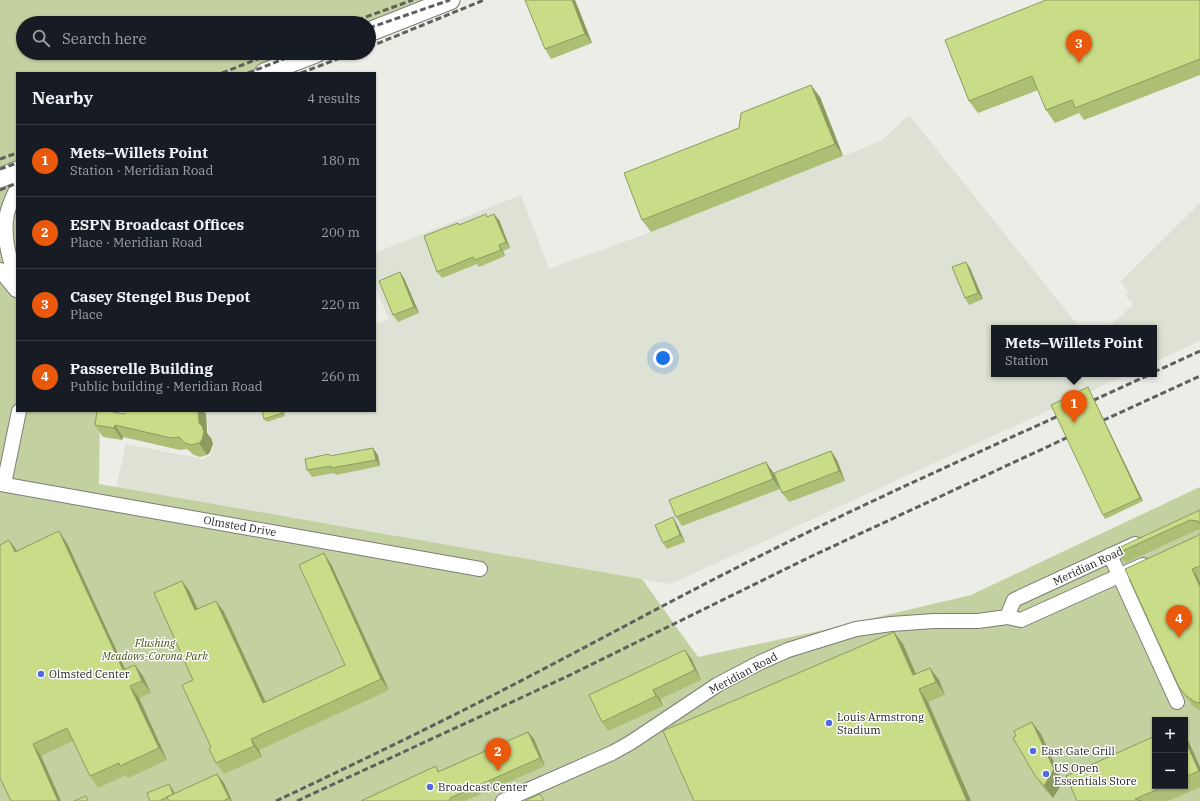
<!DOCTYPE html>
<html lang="en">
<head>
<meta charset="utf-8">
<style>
	body { margin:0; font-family:"IBM Plex Serif",serif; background:#242831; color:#f1f3f6 }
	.controls { position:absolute; right:12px; bottom:12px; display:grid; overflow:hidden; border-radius:0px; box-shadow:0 1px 3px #0004 }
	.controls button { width:36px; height:36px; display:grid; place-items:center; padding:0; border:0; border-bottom:1px solid #363941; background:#171b24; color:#f1f3f6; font:20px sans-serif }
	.you { position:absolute; left:663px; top:358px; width:14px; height:14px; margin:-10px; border:3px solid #fff; border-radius:50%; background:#1a73e8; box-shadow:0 0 0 6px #1a73e833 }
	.badge { display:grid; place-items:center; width:26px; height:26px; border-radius:50%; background:#ea580c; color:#fff; font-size:13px; font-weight:700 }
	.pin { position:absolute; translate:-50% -33px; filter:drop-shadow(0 1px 2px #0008) }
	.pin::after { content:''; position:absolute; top:21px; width:14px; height:12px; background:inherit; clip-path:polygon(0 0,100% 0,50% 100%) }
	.popup { position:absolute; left:991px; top:325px; width:166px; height:52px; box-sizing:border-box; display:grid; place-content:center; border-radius:0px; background:#171b24; filter:drop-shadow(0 1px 3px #0005); font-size:13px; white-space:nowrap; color:#9ea1a6 }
	.popup b { font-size:15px; color:#f1f3f6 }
	.popup::after { content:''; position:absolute; left:50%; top:100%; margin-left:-8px; border:8px solid transparent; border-top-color:#171b24 }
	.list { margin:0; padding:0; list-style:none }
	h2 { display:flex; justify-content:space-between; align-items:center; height:52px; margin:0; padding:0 16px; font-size:17px }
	h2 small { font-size:13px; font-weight:400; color:#9ea1a6 }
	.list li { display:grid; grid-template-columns:26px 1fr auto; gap:12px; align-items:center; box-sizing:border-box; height:72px; padding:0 16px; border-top:1px solid #363941 }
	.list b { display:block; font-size:15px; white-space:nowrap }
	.list p { margin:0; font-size:13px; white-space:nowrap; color:#9ea1a6 }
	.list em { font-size:13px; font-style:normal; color:#9ea1a6 }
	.icon { flex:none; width:22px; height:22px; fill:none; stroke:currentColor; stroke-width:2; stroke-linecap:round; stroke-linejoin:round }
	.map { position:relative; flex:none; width:1200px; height:801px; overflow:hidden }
	.search { position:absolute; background:#171b24; box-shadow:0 1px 3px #0004; left:16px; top:16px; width:360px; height:44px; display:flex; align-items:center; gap:10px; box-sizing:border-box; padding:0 14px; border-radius:22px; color:#9ea1a6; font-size:15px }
	.panel { position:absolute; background:#171b24; box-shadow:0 1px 3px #0004; left:16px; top:72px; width:360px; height:340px; border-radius:0px }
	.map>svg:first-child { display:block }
</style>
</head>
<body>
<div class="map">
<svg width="1200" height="801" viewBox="0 0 1200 801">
	<rect width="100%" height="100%" fill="#ebede6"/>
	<path fill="#dee2d4" d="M909,115L1080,328H994V374H1128L671,584L116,488L126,444L202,459L210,456L214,447L209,433L206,411H375V325L389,319L375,286V253L521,195L549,269L651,232L881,141Z
		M1200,203V341L1154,362V328H1107L1134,304L1127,298L1126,295L1128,291L1120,282Z"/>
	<path fill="#c3d09f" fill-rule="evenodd" d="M0,0H450L369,23H23V53H315L264,73H17V411H100L99,484L642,579L698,657L819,631L971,595L1200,487V801H0ZM1155,720H1185V786H1155Z"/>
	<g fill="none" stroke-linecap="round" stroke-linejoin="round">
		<g stroke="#7b7d77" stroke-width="16">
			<path id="street" d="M17,188C13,197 9,205 7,214C2,238 11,262 17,284
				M0,270L16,290
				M0,484L480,569
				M4,484L19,411
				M1110,555L1177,702
				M1007,617L1014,600L1135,544
				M503,801L612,753L630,743L717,685L759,663L788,650L856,629L891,624L934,621H978L1007,617L1021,620L1143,565"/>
		</g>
		<g stroke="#7b7d77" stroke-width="21">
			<path id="secondary" d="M369,32L450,0
				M264,73L316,53
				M0,178L17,171"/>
		</g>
		<use href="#street" stroke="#fff" stroke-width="14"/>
		<use href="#secondary" stroke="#fff" stroke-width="19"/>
		<path stroke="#5f615d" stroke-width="3" stroke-dasharray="6 3" stroke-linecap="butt" d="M349,23L413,0
			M369,28L450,0
			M369,47L484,0
			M222,73L273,53
			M248,73L299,53
			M301,73L353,53
			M0,159L17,153
			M0,169L17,163
			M0,190L17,183
			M1154,372L1200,351
			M1085,404L1151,374
			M1095,424L1200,376
			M276,801C361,761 446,720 530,676C609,635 687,592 766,553C865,503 966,458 1067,412
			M297,801L566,677L812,556L1077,433"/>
	</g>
	<path fill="#adbe75" d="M575,0L592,43L551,59L545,49Z
		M1200,0V75L1084,120L1079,113L1055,123L1046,110L1038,90L978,113L969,101Z
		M820,97L843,156L651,232L642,220L739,128Z
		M488,217L499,220L510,248L503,251L505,256L479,267L477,264L442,278L437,272L458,223L459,225Z
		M970,268L983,299L969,305L965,298Z
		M404,278L419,313L398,322L393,315Z
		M1090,391L1143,501L1105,519L1103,515Z
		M125,411H204L206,414L207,433L211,438L213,444L210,452L207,455L200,457L194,455L187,449L180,450L123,437L122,440L103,437L95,425L124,414Z
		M262,411H284L285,416L267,422L264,419Z
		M831,451L837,460L845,481L789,502L782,493Z
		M329,454L330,456L378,455L380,466L336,475L334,473L312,477L307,470Z
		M773,472L780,489L682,526L676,517Z
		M1200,510V530H1197L1125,563L1118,553Z
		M677,524L685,542L667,549L663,543Z
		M1200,533V579H1199L1200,582V711L1192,705L1179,687L1125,569L1197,536Z
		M67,543L125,669L143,676L151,693L139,698L167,760L128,778L126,775L98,788L90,776L73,741L41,756L61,801H11L17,551Z
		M331,564L389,690L259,750L262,757L224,774L216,763L193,680L182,581L190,592L198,609L216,601L224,612L266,702L345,665Z
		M903,644L916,674L930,668L939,680L945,695L928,702L971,801H694Z
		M685,650L692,660L701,680L660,699L663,706L608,731L602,722Z
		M528,732L534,739L545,766L465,801H361L436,766L439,771Z
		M1041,734L1063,782L1053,798L1045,790L1036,777Z
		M1185,735L1187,738L1200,767V787L1168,801H1077L1155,786H1185Z
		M224,783L232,801H150L173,790L175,793Z"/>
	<path fill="#8d9b5f" d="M572,0H575L592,43L585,34Z
		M811,85L820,97L843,156L835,144Z
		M494,214L499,220L510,248L506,242Z
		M499,245L503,251L505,256L501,250Z
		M966,262L970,268L983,299L978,293Z
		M400,272L404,278L419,313L414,307Z
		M1088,387L1090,391L1143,501L1140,498Z
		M198,411H204L206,414L207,433L211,438L213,444L210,452L207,455L199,443V423Z
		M115,425L123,437L122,440L114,428Z
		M373,448L378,455L380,466L376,460Z
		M831,451L837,460L845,481L839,471Z
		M766,462L773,472L780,489L773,479Z
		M673,517L677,524L685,542L680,535Z
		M59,531L67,543L131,682L123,670Z
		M9,540L18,552H15Z
		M324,553L331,564L389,690L381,679Z
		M1192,569L1199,579L1200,582V587Z
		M182,581L190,592L203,622L195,610Z
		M216,601L224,612L271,714L263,703Z
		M894,632L903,644L922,688L913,675Z
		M685,650L692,660L701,680L695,670Z
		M135,665L143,676L151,693L142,681Z
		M930,668L939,680L945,695L936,682Z
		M130,686L139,698L167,760L159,748Z
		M919,689L928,702L971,801H967Z
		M653,690L660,699L663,706L656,696Z
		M1032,722L1041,734L1063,782L1053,798L1044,786Z
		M528,732L534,739L545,766L540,758Z
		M1185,735L1187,738L1200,767V773L1185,740Z
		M251,739L259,750L262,757L254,746Z
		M33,744L41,756L61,801H58Z
		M217,774L224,783L232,801H231L229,798Z
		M169,784L173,790L178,801L173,794Z"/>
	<path fill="#c9dd88" stroke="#8d9b5f" d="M525,0H572L585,34L545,49Z
		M1046,0H1200V59L1075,108L1072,100L1046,110L1032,76L969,101L945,40Z
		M811,85L835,144L642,220L624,173L739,128L741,113Z
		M486,214L487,217L494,214L506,242L499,245L501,250L475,260L473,257L437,272L424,236L458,223L459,225Z
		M966,262L978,293L965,298L952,267Z
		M400,272L414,307L393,315L379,281Z
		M1088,387L1140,498L1103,515L1051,405Z
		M97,411H109L124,414L125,411H198L199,423L202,426L204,432L202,440L199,443L191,445L185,443L179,437L171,438L115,425L114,428L95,425Z
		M262,411H282L283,413L264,419Z
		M373,448L376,460L331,468V466L307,470L305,459L329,454L330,456Z
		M831,451L839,471L782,493L774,473Z
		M766,462L773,479L676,517L669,500Z
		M1200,510V524L1198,521L1190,520L1118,553L1116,549Z
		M673,517L680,535L663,543L655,525Z
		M59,531L123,670L135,665L142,681L130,686L159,748L120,766L119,763L90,776L67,728L33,744L58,801H11L0,778V545L9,540L15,552Z
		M1200,533V566L1192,569L1200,587V703L1195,702L1185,695L1179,687L1125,569L1197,536Z
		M324,553L381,679L251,739L254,746L216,763L209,749L211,747L182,685L193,680L154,593L182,581L195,610L216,601L263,703L345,665L299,565Z
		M894,632L913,675L930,668L936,682L919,689L967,801H694L663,731Z
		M685,650L695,670L653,690L656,696L602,722L589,695Z
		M1032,722L1054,769L1044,786L1036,777L1013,738L1016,736L1014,731Z
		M528,732L540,758L450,798L451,799L447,801H361L436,766L438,772Z
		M1155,736V786H1165L1135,799L1141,801H1077L1066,776Z
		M1185,740L1199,771L1185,777Z
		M217,774L229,798L223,801H169L167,797Z
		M169,784L173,794L159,801H150L147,793Z
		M540,794L544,801H525Z
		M86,796L88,801H74Z"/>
	<g fill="#506be0" stroke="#fff" stroke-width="1.5">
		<circle cx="41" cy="674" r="4"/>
		<circle cx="829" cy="723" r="4"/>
		<circle cx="1033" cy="751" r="4"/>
		<circle cx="1046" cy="774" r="4"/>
		<circle cx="430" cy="787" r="4"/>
	</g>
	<g text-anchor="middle" stroke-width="3" stroke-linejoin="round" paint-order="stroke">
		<g font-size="11" fill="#1d1e1c" stroke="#fff">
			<text transform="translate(240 526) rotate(10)" y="4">Olmsted Drive</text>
			<text transform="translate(1088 566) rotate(-25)" y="4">Meridian Road</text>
			<text transform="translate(743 673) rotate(-28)" y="4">Meridian Road</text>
		</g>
		<g font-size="11" font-style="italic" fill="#455113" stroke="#fff">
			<text x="155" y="647">Flushing<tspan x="155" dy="13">Meadows-Corona Park</tspan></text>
		</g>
		<g font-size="11" fill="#1d1e1c" stroke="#fff" text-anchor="start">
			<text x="49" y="678">Olmsted Center</text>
			<text x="837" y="721">Louis Armstrong<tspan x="837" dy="13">Stadium</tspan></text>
			<text x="1041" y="755">East Gate Grill</text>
			<text x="1054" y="772">US Open<tspan x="1054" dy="13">Essentials Store</tspan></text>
			<text x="438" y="791">Broadcast Center</text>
		</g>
	</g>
</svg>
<div class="controls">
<button>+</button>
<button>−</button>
</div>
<div class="you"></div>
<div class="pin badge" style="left:1074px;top:423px">1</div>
<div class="popup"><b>Mets–Willets Point</b>Station</div>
<div class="pin badge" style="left:498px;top:771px">2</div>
<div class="pin badge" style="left:1079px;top:63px">3</div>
<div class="pin badge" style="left:1179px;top:638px">4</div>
<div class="search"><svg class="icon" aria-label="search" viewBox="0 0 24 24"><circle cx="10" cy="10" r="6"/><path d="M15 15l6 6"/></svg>Search here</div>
<section class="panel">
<h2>Nearby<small>4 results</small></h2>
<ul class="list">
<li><span class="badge">1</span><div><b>Mets–Willets Point</b><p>Station · Meridian Road</p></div><em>180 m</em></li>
<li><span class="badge">2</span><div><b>ESPN Broadcast Offices</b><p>Place · Meridian Road</p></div><em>200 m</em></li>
<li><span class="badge">3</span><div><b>Casey Stengel Bus Depot</b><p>Place</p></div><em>220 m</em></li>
<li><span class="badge">4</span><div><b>Passerelle Building</b><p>Public building · Meridian Road</p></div><em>260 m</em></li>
</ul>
</section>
</div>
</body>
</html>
